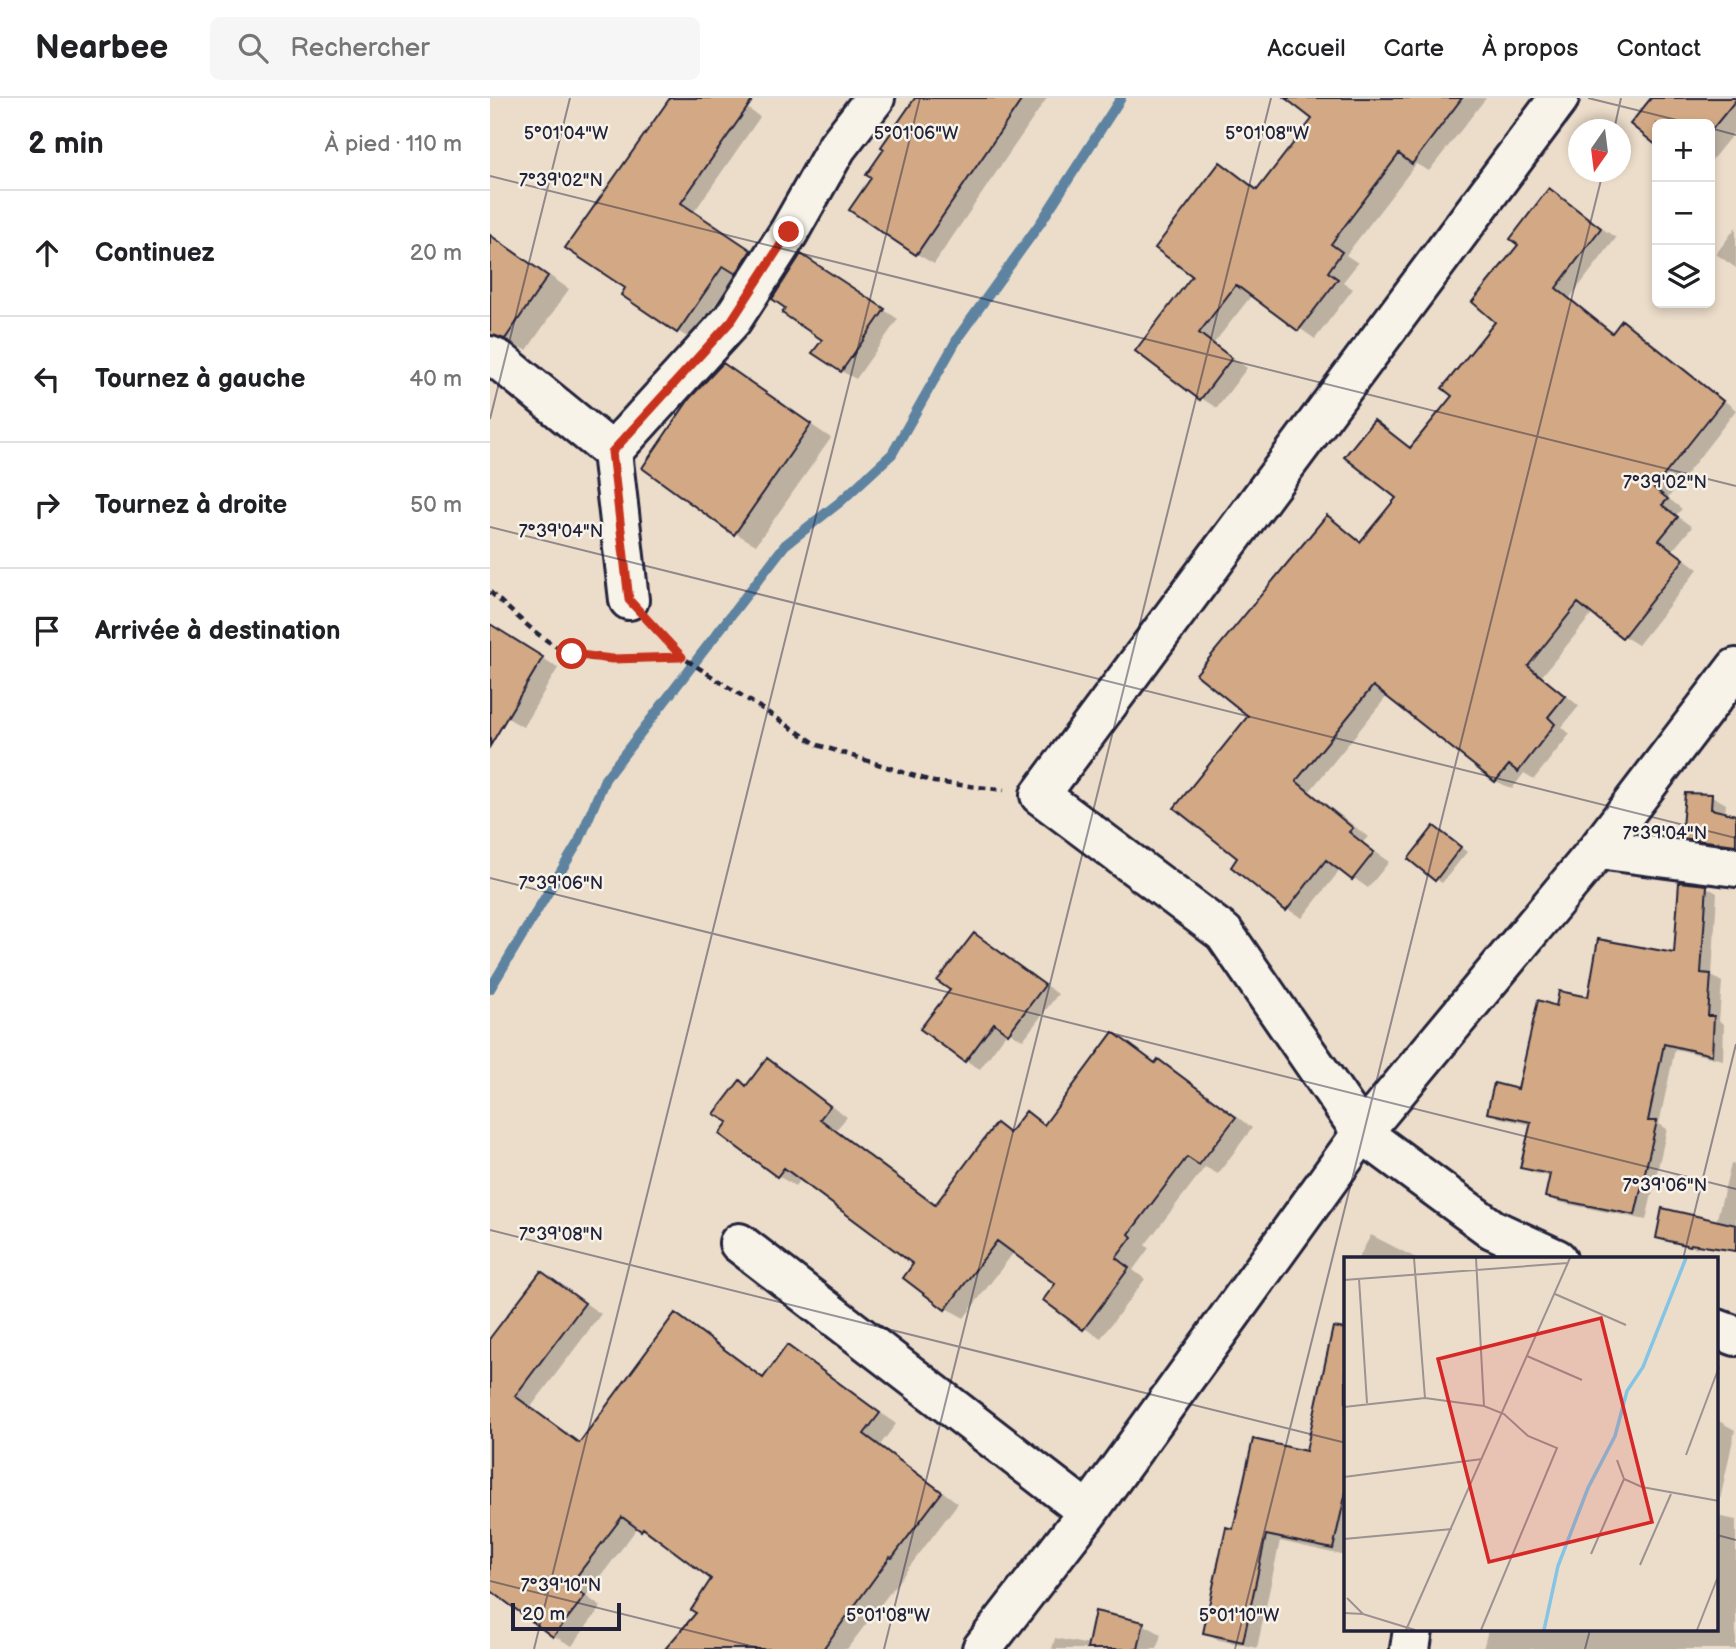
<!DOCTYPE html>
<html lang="fr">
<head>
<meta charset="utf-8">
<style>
	body { margin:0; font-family:"Balsamiq Sans",sans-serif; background:#f6f6f6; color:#202124 }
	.controls { position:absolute; right:21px; top:21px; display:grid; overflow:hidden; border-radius:10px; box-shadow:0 4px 10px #0003 }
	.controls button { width:63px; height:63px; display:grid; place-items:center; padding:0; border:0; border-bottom:2px solid #e0e0e0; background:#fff; color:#202124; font:35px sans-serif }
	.compass { position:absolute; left:1078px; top:21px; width:63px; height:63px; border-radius:50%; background:#fff; box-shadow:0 4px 10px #0003; rotate:194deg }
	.scale { position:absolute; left:21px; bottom:18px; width:110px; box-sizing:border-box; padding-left:7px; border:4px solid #22223b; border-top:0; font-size:19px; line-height:24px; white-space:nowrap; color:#22223b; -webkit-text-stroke:5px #f7f3e8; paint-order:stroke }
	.stop { position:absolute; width:21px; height:21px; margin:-16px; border:5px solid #c8321e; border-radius:50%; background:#fff }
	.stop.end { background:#c8321e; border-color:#fff; box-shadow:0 2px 7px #0008 }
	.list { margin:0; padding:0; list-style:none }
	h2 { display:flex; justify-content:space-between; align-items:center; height:91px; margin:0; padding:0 28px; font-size:30px }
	h2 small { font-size:23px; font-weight:400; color:#757577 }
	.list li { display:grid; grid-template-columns:46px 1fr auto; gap:21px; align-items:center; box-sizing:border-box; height:126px; padding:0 28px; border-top:2px solid #e0e0e0 }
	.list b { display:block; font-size:26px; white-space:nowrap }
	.list em { font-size:23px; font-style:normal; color:#757577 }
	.icon { flex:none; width:38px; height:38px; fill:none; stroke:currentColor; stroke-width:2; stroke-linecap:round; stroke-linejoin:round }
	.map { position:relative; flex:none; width:1246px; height:1551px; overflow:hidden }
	header { display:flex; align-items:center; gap:42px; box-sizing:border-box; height:98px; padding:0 35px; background:#fff; border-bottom:2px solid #e0e0e0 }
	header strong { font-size:33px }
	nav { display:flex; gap:38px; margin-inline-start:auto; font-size:24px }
	.search { width:490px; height:63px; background:#f6f6f6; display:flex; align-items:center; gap:18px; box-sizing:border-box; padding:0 24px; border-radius:10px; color:#757577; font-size:26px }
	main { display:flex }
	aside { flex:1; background:#fff }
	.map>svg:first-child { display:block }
</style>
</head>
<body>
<header>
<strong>Nearbee</strong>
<div class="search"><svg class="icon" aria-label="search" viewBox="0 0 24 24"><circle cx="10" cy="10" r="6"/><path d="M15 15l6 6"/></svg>Rechercher</div>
<nav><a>Accueil</a><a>Carte</a><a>À propos</a><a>Contact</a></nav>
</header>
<main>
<aside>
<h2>2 min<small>À pied · 110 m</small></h2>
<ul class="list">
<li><svg class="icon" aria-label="ahead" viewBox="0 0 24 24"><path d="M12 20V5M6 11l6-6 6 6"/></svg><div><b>Continuez</b></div><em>20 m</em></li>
<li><svg class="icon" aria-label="left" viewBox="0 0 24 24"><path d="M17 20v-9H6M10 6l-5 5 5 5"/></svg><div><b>Tournez à gauche</b></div><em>40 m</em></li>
<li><svg class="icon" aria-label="right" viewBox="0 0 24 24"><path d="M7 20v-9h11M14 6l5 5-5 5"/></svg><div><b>Tournez à droite</b></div><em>50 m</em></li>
<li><svg class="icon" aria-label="arrive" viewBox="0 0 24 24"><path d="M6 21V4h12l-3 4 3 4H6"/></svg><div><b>Arrivée à destination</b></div></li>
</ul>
</aside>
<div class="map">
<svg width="1246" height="1551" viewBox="0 0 1246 1551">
	<rect width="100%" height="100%" fill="#ecddca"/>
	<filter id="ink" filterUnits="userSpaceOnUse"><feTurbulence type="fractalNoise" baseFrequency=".0143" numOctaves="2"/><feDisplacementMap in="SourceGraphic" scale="14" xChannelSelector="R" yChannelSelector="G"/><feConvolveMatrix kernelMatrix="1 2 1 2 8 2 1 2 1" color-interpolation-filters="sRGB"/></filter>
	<g filter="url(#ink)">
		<path fill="#0003" d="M182,0H243L270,19L204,114L274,161L260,182L247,175L201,241L187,233Z
			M427,0H557L444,166L427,156L383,79Z
			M798,0H996L939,73L926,66L856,157L868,165L853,184L863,191L825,241L762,197L724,245L757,270L727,310L711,300L704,178L731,66L769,92L824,21Z
			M1163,0H1246V32L1220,64V26H1167V46L1142,25Z
			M1059,93L1126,140L1080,200L1124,235L1133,224L1148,233L1246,312L1178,400L1192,411L1186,417L1202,429L1183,452L1208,471L1148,547L1133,538L1103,515L1052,578L1089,608L1072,629L1080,636L1044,681L1034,675L1022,691L1006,683L898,597L820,693L878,739L873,744L899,764L878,790L851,771L812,820L797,811L750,760L761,618L837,419L872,444L908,399L885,324L922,350L965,298L1008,223L1030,147Z
			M1246,129V170L1226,156Z
			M0,137L79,191L37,252L24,248L0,234Z
			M325,167L408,221L366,281L351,273L334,241Z
			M233,267L341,340L266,447L245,435L154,370Z
			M0,528L68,570L33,629L0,610Z
			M1222,698L1236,706L1235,716L1246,718V752L1207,747L1193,739Z
			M951,734L977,754L952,785L946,781Z
			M1216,789L1227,795L1222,878L1232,884L1229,923L1234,926L1233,962L1185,951L1169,1026L1177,1031L1156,1122L1068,1104L1057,1098L1062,1079L1043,1075L1032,1069L1042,1027L1010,1020L999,1014L1029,993L1067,910L1099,901L1185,858Z
			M484,837L568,896L533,942L518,933L490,971L476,963L462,892Z
			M624,936L667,965L668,963L686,973L762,1030L728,1076L715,1069L655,1147L659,1150L643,1172L655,1181L611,1240L594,1230L568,1186L524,1154L474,1220L456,1210L426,1166L311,1080L305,1088L288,1078L240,1024L257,989L277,962L295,973L357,1019L346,1032L447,1107L521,1036L537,1015L556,1027Z
			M1241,1066L1246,1067V1154L1207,1148V1150L1174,1143L1168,1139L1226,1124Z
			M881,1137L926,1160V1161H868Z
			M51,1175L111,1216L41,1309L91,1345L186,1217L203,1227L275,1280L298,1249L315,1259L406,1326L390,1347L468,1405L357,1551H185L209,1515L224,1480L148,1429L96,1498L111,1509L82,1548L64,1538L0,1490V1243Z
			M856,1229V1458L790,1443L767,1550L729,1542L715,1534L745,1433L817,1355L845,1275Z
			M1227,1322L1245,1332L1227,1416Z
			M1227,1418L1246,1422V1551H993L998,1532H1227Z
			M653,1526L671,1536L667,1551H562L565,1540L599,1547Z"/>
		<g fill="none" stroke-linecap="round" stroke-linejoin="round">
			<path stroke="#5d83a1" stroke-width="10" d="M0,891L89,743L115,681L295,447L350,404L402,356L469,238L551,124L631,0"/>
		</g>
		<path fill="#d2a984" stroke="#22223b" stroke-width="2" d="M180,0H264L191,105L261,152L246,176L233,168L187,235L131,197L135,190L75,150Z
			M425,0H533L426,157L359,112L381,80L376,77L394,51L391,49Z
			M795,0H972L922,66L909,56L841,146L852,154L838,174L848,181L808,233L746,187L709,235L742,260L710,302L645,253L702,178L665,150L730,64L767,92L822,21Z
			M1161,0H1246V2L1220,34V26H1167V48L1140,26Z
			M1059,90L1111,130L1066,190L1122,235L1132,222L1233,303L1164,390L1178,401L1172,407L1188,419L1169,442L1194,461L1132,540L1088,505L1038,568L1075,598L1058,619L1065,626L1028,674L1019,667L1005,684L883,588L806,683L863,730L859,734L884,754L862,782L836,762L796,813L741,769L747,760L684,710L758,618L706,576L837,417L870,444L906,400L854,359L884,322L920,350L962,298L952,290L1005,224L982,204L1028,147L1020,141Z
			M0,137L58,178L15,241L0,237Z
			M311,156L395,211L351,274L322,255L332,242L292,215L295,210L282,201Z
			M233,265L321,326L244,437L152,370L200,300Z
			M0,526L53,559L0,648Z
			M1195,695L1222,696L1221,711L1246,717V747L1191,740Z
			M944,728L971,749L945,783L918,761Z
			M1189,784L1217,787L1211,875L1221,876L1218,918H1224L1222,957L1174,946L1158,1023H1167L1145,1117L1055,1099L1060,1076L1030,1070L1041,1024L997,1015L1004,985L1028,991L1048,902L1066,908L1069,893L1098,899L1108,841L1184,855Z
			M484,835L555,887L518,936L504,925L475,964L430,931L460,892L447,883Z
			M623,934L665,965L668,961L746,1019L709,1067L697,1059L639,1136L642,1139L626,1160L639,1170L593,1232L553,1202L565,1186L507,1143L455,1212L413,1180L423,1166L294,1070L287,1079L229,1036L238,1024L224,1016L250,982L256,988L277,960L340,1008L330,1021L445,1107L506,1025L519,1035L536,1013L554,1027Z
			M1172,1110L1246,1127V1153L1201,1146L1200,1148L1166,1140Z
			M51,1173L95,1205L25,1298L89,1345L185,1215L273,1280L297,1247L390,1315L374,1336L452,1394L402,1460L400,1459L333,1551H175L206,1515L201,1512L221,1481L153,1430L151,1433L132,1419L80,1487L95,1498L63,1539L0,1492V1240Z
			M843,1229L856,1231V1394L843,1451L776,1437L753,1544L713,1535L736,1429L743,1431L763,1341L816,1353Z
			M605,1513L654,1524L648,1551H597Z"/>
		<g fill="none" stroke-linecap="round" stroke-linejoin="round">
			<g stroke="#22223b" stroke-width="44">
				<path id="minor" d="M0,258L9,262L122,354L139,502
					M122,354L242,222L299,134L347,49L385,0
					M1108,751L1246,769
					M249,1145L598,1414
					M1067,1161L1002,1131L872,1035L734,835L550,697L1069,0
					M1227,1231L1246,1238
					M492,1551L598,1414L872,1035L1108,751L1246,570
					M920,1551L923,1532"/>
			</g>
			<path stroke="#22223b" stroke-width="4.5" stroke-dasharray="7 5" stroke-linecap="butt" d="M0,494C21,512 56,548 82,556C109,565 161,560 191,559
				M163,528L192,559L328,647L444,684L514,692"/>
			<use href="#minor" stroke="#f7f3e8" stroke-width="38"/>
		</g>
	</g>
	<g fill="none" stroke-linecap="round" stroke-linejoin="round" filter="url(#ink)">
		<path stroke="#c8321e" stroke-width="9" d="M82,556L122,561L192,559L139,502L122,354L242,222L299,134"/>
	</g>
	<path fill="none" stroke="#22223b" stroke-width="2" stroke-opacity="0.45" d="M1098,0L1203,26M1220,30L1246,37M1124,32L1131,0M0,78L1246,388M0,321L80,0M0,429L1246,740M0,780L1246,1091M0,1132L856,1345M1193,1161L1246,946M1227,1437L1246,1442M0,1483L273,1551M44,1551L430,0M394,1551L781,0M745,1551L1113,74M1095,1551L1100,1532"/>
	<g transform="translate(854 1159)">
		<rect width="374" height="374" fill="#ecddca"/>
		<path fill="none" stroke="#84c4e5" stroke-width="3.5" d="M200,373L214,309L244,231L271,179L283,134L299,110L342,1"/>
		<path fill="none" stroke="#9b9291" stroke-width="2" d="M70,1L81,141M132,1L140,149M15,22L23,146M0,23L224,6M211,37L282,68M183,99L238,123M0,150L81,141L140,149L160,157L184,179L213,191L137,373M342,198L375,110M273,203L280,222L298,230L375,244M0,220L138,202M0,282L108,272M247,297L280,222M296,308L327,237M0,319V348M3,341L19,357M0,356L19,357L71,373M62,373L226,1M353,373L375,317"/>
		<path fill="#d62828" fill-opacity="0.15" stroke="#d62828" stroke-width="3.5" d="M257,61L308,265L145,305L94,102Z"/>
		<rect width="374" height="374" fill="none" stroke="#22223b" stroke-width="3.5"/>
	</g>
	<g font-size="18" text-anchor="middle" fill="#22223b" stroke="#f7f3e8" stroke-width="5" stroke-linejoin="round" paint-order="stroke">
		<text x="76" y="41">5°01'04"W</text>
		<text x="426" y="41">5°01'06"W</text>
		<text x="777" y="41">5°01'08"W</text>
		<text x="71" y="88">7°39'02"N</text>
		<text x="1175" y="390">7°39'02"N</text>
		<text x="71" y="439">7°39'04"N</text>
		<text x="1175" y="741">7°39'04"N</text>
		<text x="71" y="791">7°39'06"N</text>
		<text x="1175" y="1093">7°39'06"N</text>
		<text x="71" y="1142">7°39'08"N</text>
		<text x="71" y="1493">7°39'10"N</text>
		<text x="398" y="1523">5°01'08"W</text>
		<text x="749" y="1523">5°01'10"W</text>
	</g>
</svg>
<div class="controls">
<button>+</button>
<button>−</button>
<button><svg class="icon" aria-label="layers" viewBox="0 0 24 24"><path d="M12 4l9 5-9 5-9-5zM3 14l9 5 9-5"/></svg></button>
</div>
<svg class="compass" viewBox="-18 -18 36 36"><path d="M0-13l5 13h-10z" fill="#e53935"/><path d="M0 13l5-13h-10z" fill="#757577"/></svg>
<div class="scale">20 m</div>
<div class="stop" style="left:82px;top:556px"></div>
<div class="stop end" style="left:299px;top:134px"></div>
</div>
</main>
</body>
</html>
